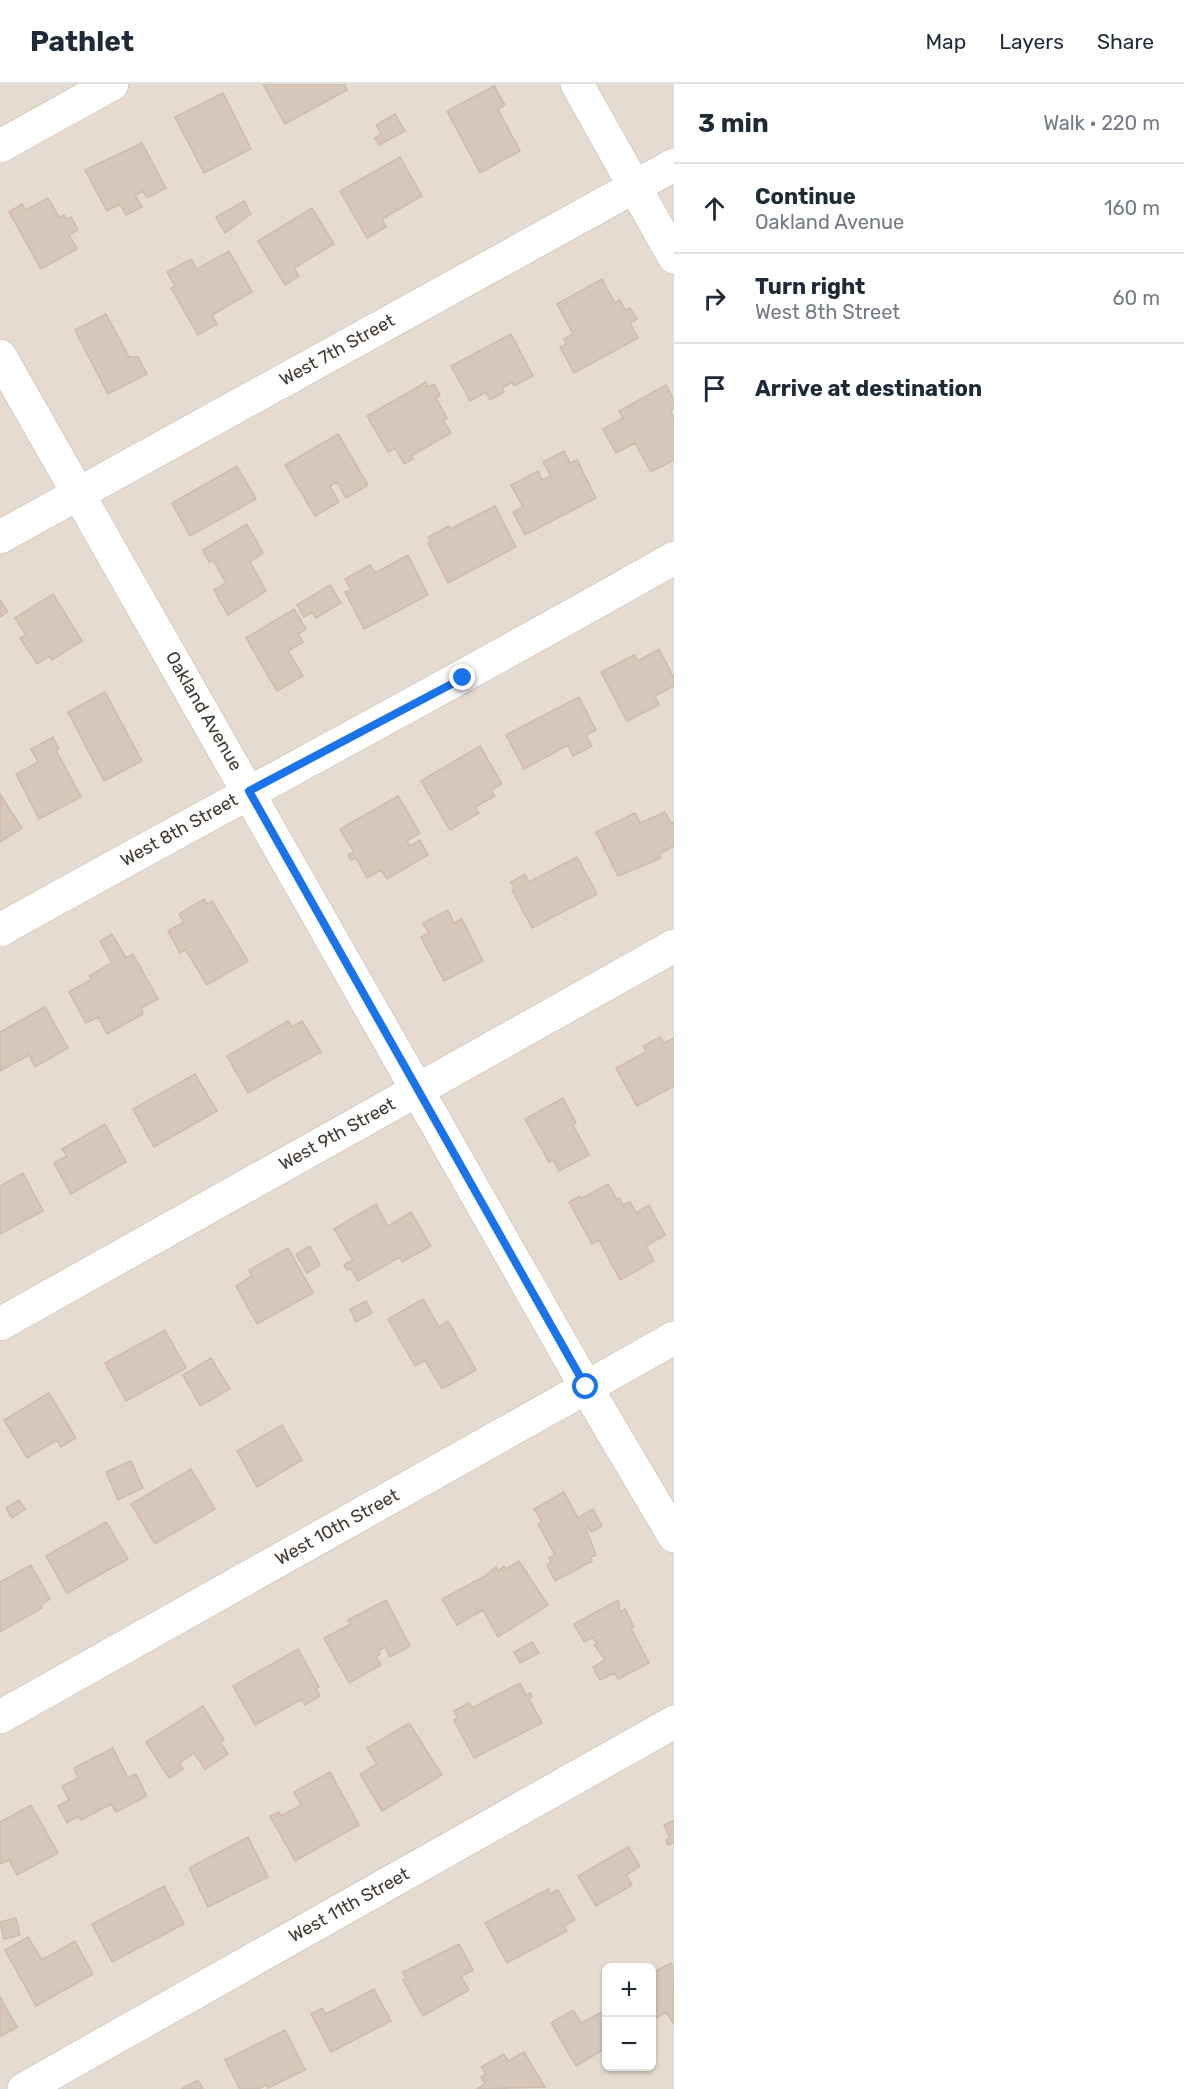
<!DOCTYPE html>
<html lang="en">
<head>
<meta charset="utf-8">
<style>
	body { margin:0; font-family:Rubik,sans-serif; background:#f2f2f3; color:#1f2937 }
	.controls { position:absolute; right:18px; bottom:18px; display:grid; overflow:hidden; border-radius:9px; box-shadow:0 2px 4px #0004 }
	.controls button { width:54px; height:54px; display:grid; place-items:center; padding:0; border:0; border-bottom:2px solid #e0e1e3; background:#fff; color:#1f2937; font:30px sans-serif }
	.stop { position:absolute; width:18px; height:18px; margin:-14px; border:4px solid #1a73e8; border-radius:50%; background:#fff }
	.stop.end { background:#1a73e8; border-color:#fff; box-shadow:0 2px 6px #0008 }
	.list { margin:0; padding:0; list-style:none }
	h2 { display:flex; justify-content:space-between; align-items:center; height:78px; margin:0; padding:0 24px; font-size:26px }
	h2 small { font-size:20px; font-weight:400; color:#747a83 }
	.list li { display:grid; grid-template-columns:39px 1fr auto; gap:18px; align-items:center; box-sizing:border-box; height:90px; padding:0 24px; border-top:2px solid #e0e1e3 }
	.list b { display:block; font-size:22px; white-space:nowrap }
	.list p { margin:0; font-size:20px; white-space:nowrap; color:#747a83 }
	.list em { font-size:20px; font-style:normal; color:#747a83 }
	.icon { flex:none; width:33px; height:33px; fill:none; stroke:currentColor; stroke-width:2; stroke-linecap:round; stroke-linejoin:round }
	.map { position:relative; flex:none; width:674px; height:2005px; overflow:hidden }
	header { display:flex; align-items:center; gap:36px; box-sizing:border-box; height:84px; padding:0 30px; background:#fff; border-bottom:2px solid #e0e1e3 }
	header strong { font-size:28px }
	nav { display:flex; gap:33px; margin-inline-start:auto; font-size:21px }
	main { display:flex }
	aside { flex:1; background:#fff }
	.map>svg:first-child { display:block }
</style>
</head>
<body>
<header>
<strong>Pathlet</strong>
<nav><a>Map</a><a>Layers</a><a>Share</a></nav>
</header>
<main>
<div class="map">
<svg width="674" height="2005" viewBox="0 0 674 2005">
	<rect width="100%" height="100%" fill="#f1eae2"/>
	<path fill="#e5dbd0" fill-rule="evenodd" d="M0,0H674V2005H0ZM606,1884H652V1982H606Z"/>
	<path fill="#d6c7ba" stroke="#cebbab" stroke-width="1.5" d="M263,0H344L347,6L285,40Z
		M494,2L505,21L498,25L520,67L480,89L447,27Z
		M223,9L251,65L204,89L175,33Z
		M395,30L405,47L379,61L375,54L381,50L376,41Z
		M142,59L166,104L147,114L143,107L135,111L142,123L126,131L120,120L107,127L85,86Z
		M400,73L422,112L382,135L386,143L367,154L340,107Z
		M48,114L59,133L64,131L66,135L71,133L78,146L69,151L77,165L41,185L9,128L22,120L26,126Z
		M244,117L251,130L225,149L216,133Z
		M312,124L334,160L294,184L299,192L285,201L258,157Z
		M229,167L252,208L212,231L217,240L198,251L171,204L175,202L167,188L191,175L197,185Z
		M602,195L615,219L620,216L625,226L630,224L637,235L630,239L638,254L574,289L560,263L566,260L564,255L573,250L557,220Z
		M106,230L129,273H138L147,290L108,310L75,246Z
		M511,250L533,292L514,302L512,298L502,304L504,308L490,316L486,308L470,317L451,282Z
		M426,298L428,303L434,300L440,311L436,314L447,334L443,336L451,349L411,372L413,375L404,380L395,364L388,368L367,332Z
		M666,301L674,316V324L670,326L674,334V376L651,388L635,359L616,369L603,345L623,334L619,327Z
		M338,350L368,401L346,414L337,398L330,402L339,418L315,432L285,381Z
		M564,367L570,379L577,376L596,414L525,451L513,428L523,423L511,401L538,387L542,396L551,392L543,378Z
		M237,382L256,415L190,452L172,419Z
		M495,422L516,463L448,499L428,459L431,458L428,453L449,442L450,445Z
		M247,440L263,469L250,478L266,507L228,531L214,506L226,499L213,476L209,478L203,466Z
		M408,471L428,511L364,545L345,508L351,506L345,495L370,481L375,489Z
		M330,501L341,519L316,534L312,528L304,533L297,521Z
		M53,510L82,557L52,576L50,572L37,580L20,554L26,551L15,534Z
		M0,516L8,528L0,533Z
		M294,525L306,545L298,550L303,558L288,567L303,592L277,607L246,554Z
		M659,565L674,594V602L655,612L659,621L627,637L601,588L634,571L638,577Z
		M105,608L142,677L104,697L68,628Z
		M579,613L596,646L586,651L592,662L573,672L568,661L524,685L506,651Z
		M53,653L59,665L56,666L81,713L39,735L16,690L38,678L31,665Z
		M480,662L502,700L491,706L495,712L475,723L479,729L450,746L421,697Z
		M0,710L22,744L0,758Z
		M398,712L420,749L407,757L410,762L420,756L428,771L387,795L381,786L367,794L356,774L351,776L348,771L354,768L340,745Z
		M665,728L671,739L674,738V762L659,770L661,774L618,792L596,748L635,729L640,739Z
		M577,773L597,810L532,844L512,806L515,805L511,798L525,790L529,798Z
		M204,815L207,820L212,817L248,877L207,901L185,865L180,869L168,847L184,838L179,830Z
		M448,826L454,839L462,835L483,877L444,897L421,853L429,849L423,839Z
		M112,850L126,874L133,870L158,915L141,924L143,930L107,950L98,933L86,939L69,908L92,895L89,892L112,879L100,857Z
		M45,923L68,964L35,983L29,971L0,987V948Z
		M288,937L292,943L302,937L321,968L248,1009L227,972Z
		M660,953L664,959L674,954V1002L637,1022L616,984L646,968L643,962Z
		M195,990L217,1027L154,1063L133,1025Z
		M563,1014L576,1039L573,1041L589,1071L559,1087L553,1076L549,1078L525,1035Z
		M105,1040L126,1078L71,1110L54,1079L67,1072L62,1065Z
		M23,1089L43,1127L0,1150V1102Z
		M608,1100L617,1116L619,1114L623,1121L630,1118L636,1129L649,1121L665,1151L646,1162L654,1177L620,1196L599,1156L592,1160L569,1118L580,1112L581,1115Z
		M376,1120L388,1142L411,1128L431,1162L402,1178L400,1173L358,1197L351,1185L347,1186L344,1181L353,1176L334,1145Z
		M310,1162L320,1181L307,1189L296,1170Z
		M288,1164L313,1209L257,1240L236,1202L252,1192L249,1186Z
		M423,1215L439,1243L448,1237L476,1286L442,1305L425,1276L415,1282L388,1235Z
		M366,1217L372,1229L356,1238L350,1225Z
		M165,1246L186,1284L126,1317L105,1279Z
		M211,1274L230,1305L200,1322L183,1291Z
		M49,1309L76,1354L61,1363L57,1356L27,1374L4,1336Z
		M282,1341L302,1376L257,1403L237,1367Z
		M131,1377L143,1404L118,1416L106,1388Z
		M191,1385L215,1425L155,1460L131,1420Z
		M564,1408L578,1434L593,1425L602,1442L591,1448L588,1443L586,1445L596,1471L591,1473L592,1477L555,1497L547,1481L551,1478L549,1474L555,1471L538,1440L542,1438L534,1425Z
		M19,1416L25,1425L12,1434L6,1424Z
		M106,1438L128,1475L67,1509L46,1472Z
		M519,1477L548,1521L498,1553L483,1526L457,1541L442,1515L485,1492L496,1483L498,1487L504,1482L506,1485Z
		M31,1481L50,1515L41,1521L42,1524L0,1548V1498Z
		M386,1516L410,1562L390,1573L385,1563L378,1567L380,1570L376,1573L381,1581L349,1599L324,1554L351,1540L348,1536Z
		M618,1516L620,1521L618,1522L621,1528L625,1525L634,1543L631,1544L649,1579L618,1595L614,1589L600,1596L593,1583L605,1576L594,1561L597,1560L593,1553L584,1558L574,1540Z
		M532,1558L539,1569L520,1579L514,1568Z
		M298,1565L319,1603L316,1605L320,1612L305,1621L302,1615L255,1641L233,1602Z
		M520,1599L526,1611L530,1609L532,1613L529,1615L542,1639L474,1674L454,1636L458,1634L454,1627L469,1619L472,1624Z
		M203,1622L224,1656L220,1658L228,1670L205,1685L194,1669L180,1679L183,1685L169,1694L146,1658Z
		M409,1639L442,1691L382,1727L360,1690L377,1680L367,1664Z
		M113,1664L128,1694L136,1690L147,1712L116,1728L111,1720L81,1736L78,1732L67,1739L58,1722L69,1716L62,1702L78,1694L74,1684Z
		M330,1688L359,1741L295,1777L270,1732L279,1728L281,1732L301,1721L294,1708Z
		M31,1721L58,1769L17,1791L9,1776L0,1780V1738Z
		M674,1736V1759L668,1761L666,1756L670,1754L664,1741Z
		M248,1753L268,1793L208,1823L189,1784Z
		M628,1763L640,1782L626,1791L632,1801L596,1822L578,1792Z
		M164,1802L184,1840L112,1878L92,1840Z
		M548,1805L550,1810L558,1806L575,1836L564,1842L567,1847L507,1879L485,1839Z
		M16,1834L20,1851L4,1855L0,1838Z
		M28,1853L42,1876L75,1857L93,1890L36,1922L5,1866Z
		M459,1860L473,1886L461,1893L469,1906L423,1932L403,1896L406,1895L403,1888Z
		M671,1879L674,1883L673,1939L666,1928L652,1936V1889Z
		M374,1905L391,1937L331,1968L311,1930L322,1924L326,1930Z
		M0,1913L17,1943L0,1953Z
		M573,1926L581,1939L606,1926V1964L576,1982L551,1939Z
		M285,1946L305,1986L268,2004L267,2001L258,2005H240L225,1976Z
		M524,1968L545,2003L477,2005L485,2000L481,1993L486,1990L481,1983L504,1970L508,1977Z
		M198,1996L203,2005H181Z"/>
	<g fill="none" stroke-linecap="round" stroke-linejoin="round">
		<g stroke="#bfb3a8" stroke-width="34">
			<path id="minor" d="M577,0L674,173
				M0,62L112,0
				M0,272L586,1303L674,1452
				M0,453L674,81
				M0,846C224,721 451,601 674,474
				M0,1240L674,862
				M0,1633L674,1254
				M24,2005L674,1638"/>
		</g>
		<use href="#minor" stroke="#fff" stroke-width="33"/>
	</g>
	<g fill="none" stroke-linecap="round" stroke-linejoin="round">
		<path stroke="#1a73e8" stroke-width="8" d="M463,594L249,707L586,1303"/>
	</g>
	<g text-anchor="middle" stroke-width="5" stroke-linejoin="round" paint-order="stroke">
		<g font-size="18" fill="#433a33" stroke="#fff">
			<text transform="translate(337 266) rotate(-29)" y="6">West 7th Street</text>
			<text transform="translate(204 627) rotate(60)" y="6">Oakland Avenue</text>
			<text transform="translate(179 746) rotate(-29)" y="6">West 8th Street</text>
			<text transform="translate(337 1050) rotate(-29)" y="6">West 9th Street</text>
			<text transform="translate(337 1443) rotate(-29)" y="6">West 10th Street</text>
			<text transform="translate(349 1821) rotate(-29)" y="6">West 11th Street</text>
		</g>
	</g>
</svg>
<div class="controls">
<button>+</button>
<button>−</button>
</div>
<div class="stop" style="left:586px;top:1303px"></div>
<div class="stop end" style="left:463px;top:594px"></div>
</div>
<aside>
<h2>3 min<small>Walk · 220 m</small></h2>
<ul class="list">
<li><svg class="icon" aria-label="ahead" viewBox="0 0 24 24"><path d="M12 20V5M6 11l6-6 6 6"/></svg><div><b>Continue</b><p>Oakland Avenue</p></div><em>160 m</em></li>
<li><svg class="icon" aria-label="right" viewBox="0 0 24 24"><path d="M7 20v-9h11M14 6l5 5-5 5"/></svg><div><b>Turn right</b><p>West 8th Street</p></div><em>60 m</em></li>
<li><svg class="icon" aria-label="arrive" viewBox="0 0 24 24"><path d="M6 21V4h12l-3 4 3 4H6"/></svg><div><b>Arrive at destination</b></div></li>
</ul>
</aside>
</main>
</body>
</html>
